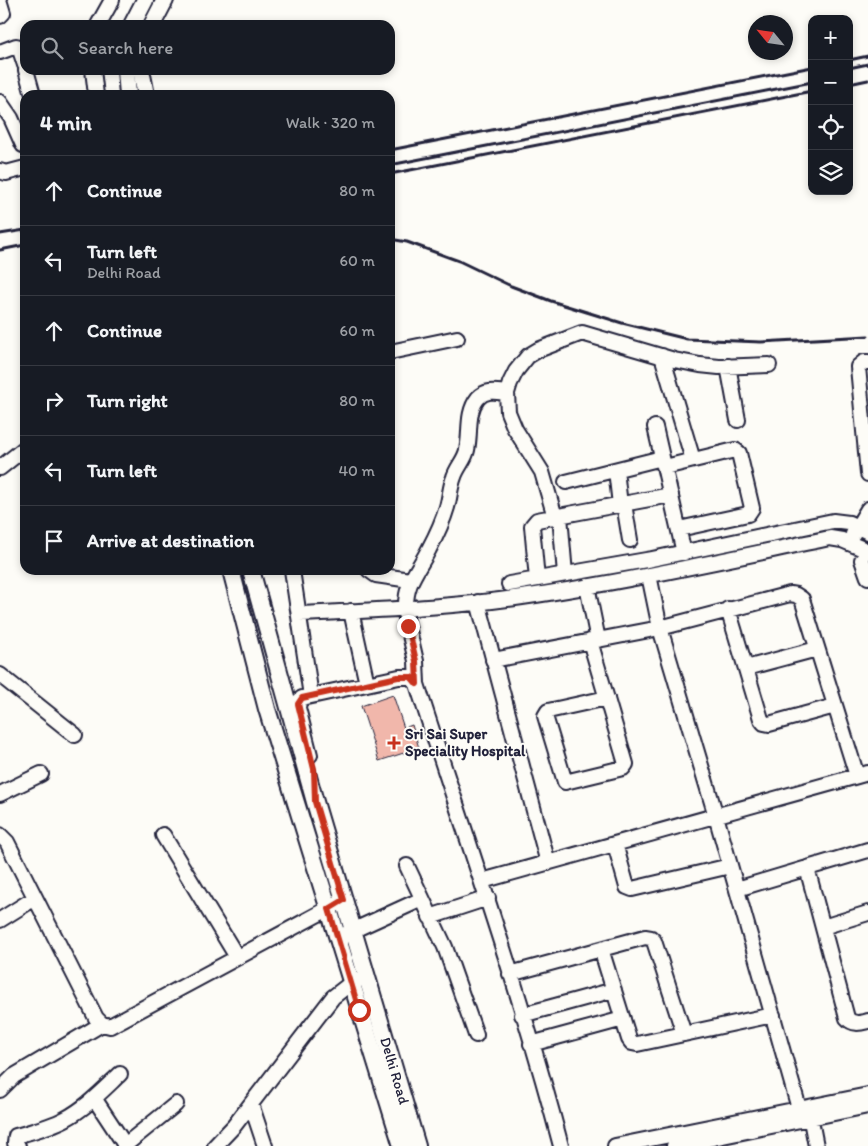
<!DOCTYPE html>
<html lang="en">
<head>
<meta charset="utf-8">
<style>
	body { margin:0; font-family:Itim,sans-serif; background:#242831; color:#f1f3f6 }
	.controls { position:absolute; right:15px; top:15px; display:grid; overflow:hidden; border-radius:10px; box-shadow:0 2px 8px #0003 }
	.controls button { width:45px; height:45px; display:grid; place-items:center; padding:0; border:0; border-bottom:1px solid #363941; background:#171b24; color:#f1f3f6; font:25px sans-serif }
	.compass { position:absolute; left:748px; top:15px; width:45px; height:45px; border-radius:50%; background:#171b24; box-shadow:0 2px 8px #0003; rotate:299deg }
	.stop { position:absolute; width:15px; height:15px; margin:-11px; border:4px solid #c8321e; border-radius:50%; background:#fff }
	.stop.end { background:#c8321e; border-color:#fff; box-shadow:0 1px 5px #0008 }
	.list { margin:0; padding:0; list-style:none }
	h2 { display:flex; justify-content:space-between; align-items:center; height:65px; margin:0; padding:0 20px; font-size:21px }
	h2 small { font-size:16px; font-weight:400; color:#9ea1a6 }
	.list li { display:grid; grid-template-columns:32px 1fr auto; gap:15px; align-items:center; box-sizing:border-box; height:70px; padding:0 20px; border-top:1px solid #363941 }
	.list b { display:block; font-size:19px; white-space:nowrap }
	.list p { margin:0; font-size:16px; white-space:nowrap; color:#9ea1a6 }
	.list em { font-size:16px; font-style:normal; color:#9ea1a6 }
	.icon { flex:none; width:28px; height:28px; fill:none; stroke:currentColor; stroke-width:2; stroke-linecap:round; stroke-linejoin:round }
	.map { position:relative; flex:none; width:868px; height:1146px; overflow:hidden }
	.search { position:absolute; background:#171b24; box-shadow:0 2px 8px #0003; left:20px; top:20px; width:375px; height:55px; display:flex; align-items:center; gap:12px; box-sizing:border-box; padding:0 18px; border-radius:15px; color:#9ea1a6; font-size:19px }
	.panel { position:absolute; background:#171b24; box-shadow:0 2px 8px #0003; left:20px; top:90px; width:375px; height:485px; border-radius:15px }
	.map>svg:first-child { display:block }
</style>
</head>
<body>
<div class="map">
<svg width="868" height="1146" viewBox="0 0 868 1146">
	<rect width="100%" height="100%" fill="#fdfcf7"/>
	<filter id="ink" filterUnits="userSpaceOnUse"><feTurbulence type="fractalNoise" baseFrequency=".02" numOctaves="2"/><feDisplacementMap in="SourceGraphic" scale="10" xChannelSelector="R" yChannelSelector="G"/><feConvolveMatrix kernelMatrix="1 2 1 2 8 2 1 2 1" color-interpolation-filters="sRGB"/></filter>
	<g filter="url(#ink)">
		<path fill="#f1b7ab" stroke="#22223b" d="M393,695L404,728L412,725L419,748L379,761L361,706Z"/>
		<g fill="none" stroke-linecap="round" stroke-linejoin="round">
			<g stroke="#22223b" stroke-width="18">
				<path id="minor" d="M0,3L3,13L0,16
					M98,25L112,0
					M0,52L16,46L19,47L25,65
					M26,70L33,95
					M93,70L96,95
					M0,102L11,118L23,145
					M0,171L6,173L25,168
					M390,352L457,338
					M662,356L693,460
					M868,362H864L858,367L868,474
					M728,366L738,420
					M655,427L684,553
					M665,467L735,450L739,453L752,508L748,514L679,529
					M0,468L25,448
					M616,470L620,505
					M566,482L662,458
					M624,504L630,540
					M560,516L565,574
					M555,517L542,472L515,429L508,412L507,393L510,383L516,371L528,356L538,350L582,333L674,360L700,365L719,367L769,365
					M853,534L868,509
					M862,560L868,577
					M292,570L311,696
					M369,570L376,575L410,580
					M649,575L660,628L716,816L802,1119
					M537,579L532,526L537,520L671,495
					M509,584L652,559L833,521L849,523L868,532
					M587,586L598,640
					M478,602L548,863
					M404,609L416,661L417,684
					M406,609C405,582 418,571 429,549C436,536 443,521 447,507C450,497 450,487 454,477C457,467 465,460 467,450C471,432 466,413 478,398C486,389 497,392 507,393
					M728,609L761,719L764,723L769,724L835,706
					M351,611L367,684
					M299,614C373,610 448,608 522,597C625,582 728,559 830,538L842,540L868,551
					M590,641L626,764L623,768L565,782L545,716L548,711L607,698
					M493,660L660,628L790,594L796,595L802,599L857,776
					M746,668L817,649
					M0,675L75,735
					M310,755L298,708L299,701L302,698L399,677H411L417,684C466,837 520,990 561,1146
					M0,794L41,774
					M0,835L7,842L96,1018L102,1024L110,1026L337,904
					M163,835L237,957
					M615,844L627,887L632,889L730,866
					M407,866L445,947L476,1035
					M807,868L847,1018C853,1025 860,1023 868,1021
					M482,881L868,773
					M737,889L868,850
					M430,917L488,898
					M0,920L35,898
					M823,927L868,913
					M343,935L422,899
					M601,949L629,1039L632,1043L637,1044L773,1015
					M510,974L645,937L651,938L654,941L684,1034
					M522,1015L614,990
					M531,1044L623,1019
					M0,1090L14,1076L102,1024
					M94,1098L125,1145
					M251,1104L265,1146
					M809,1110L816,1146
					M18,1146L15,1143L16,1136C33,1131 50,1127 65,1119C86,1108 103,1090 120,1074
					M124,1146L176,1104
					M215,1146L234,1126L333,997L351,983L359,980
					M615,1146L868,1095
					M674,1146L868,1106"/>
			</g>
			<g stroke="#22223b" stroke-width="20">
				<g id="major">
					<path d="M132,25L145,0"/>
					<path d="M152,25L165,0"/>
					<path d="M126,70L128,95"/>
					<path d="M141,70L146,95"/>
					<path d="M231,570L267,709L402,1146"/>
					<path id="s1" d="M251,570L315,802L417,1146"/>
				</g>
			</g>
			<use href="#minor" stroke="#fdfcf7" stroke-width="14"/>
			<use href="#major" stroke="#fdfcf7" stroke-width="16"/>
			<path stroke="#22223b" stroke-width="3" d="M849,60L868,56
				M849,68L868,64
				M849,84L868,80
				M390,150L812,67
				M390,165L812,82
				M390,174L812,91
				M0,234L25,230
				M390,239L407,242L459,261L511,286L551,301L622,323L687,339L761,342L868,336
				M0,250L25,245"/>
		</g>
	</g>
	<g fill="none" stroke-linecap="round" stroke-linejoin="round" filter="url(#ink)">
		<path stroke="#c8321e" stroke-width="6" d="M359,1010L329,909L344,900L315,802L314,769L298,704L302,698L398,677H411L417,684L416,661L408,626"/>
	</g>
	<path fill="#c8321e" stroke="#fdfcf7" stroke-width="2" d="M391.5 735.5h5v5h5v5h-5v5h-5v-5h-5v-5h5z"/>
	<g text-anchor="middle" stroke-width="4" stroke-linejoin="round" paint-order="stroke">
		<g font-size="15" font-weight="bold" fill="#22223b" stroke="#fdfcf7" text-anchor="start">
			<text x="405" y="739">Sri Sai Super<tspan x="405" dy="17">Speciality Hospital</tspan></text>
		</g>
		<g font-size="15" fill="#22223b" stroke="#fdfcf7">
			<text dy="5" stroke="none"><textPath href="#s1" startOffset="521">Delhi Road</textPath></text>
		</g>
	</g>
</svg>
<div class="controls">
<button>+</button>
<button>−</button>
<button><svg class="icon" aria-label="locate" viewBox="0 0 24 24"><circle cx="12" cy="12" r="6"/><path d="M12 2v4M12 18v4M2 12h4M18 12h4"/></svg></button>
<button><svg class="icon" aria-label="layers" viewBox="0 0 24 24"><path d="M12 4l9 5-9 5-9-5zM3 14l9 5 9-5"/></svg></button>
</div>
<svg class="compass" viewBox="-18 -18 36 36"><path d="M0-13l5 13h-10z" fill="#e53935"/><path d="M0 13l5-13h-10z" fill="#9ea1a6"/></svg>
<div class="stop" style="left:359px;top:1010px"></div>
<div class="stop end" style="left:408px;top:626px"></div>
<div class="search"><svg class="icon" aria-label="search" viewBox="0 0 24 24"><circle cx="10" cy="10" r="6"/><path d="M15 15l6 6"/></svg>Search here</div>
<section class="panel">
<h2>4 min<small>Walk · 320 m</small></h2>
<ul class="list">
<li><svg class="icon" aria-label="ahead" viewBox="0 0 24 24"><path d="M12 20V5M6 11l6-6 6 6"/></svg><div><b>Continue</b></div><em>80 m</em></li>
<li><svg class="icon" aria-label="left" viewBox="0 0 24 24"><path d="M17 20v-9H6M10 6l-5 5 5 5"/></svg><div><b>Turn left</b><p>Delhi Road</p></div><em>60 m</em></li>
<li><svg class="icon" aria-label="ahead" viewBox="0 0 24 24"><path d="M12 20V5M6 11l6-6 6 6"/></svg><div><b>Continue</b></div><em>60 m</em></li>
<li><svg class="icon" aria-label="right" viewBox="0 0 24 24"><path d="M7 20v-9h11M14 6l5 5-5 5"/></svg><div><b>Turn right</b></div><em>80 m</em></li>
<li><svg class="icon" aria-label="left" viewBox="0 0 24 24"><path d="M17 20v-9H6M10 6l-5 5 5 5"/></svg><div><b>Turn left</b></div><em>40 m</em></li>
<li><svg class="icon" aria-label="arrive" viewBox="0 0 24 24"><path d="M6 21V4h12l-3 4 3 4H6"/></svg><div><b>Arrive at destination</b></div></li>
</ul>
</section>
</div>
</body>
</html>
